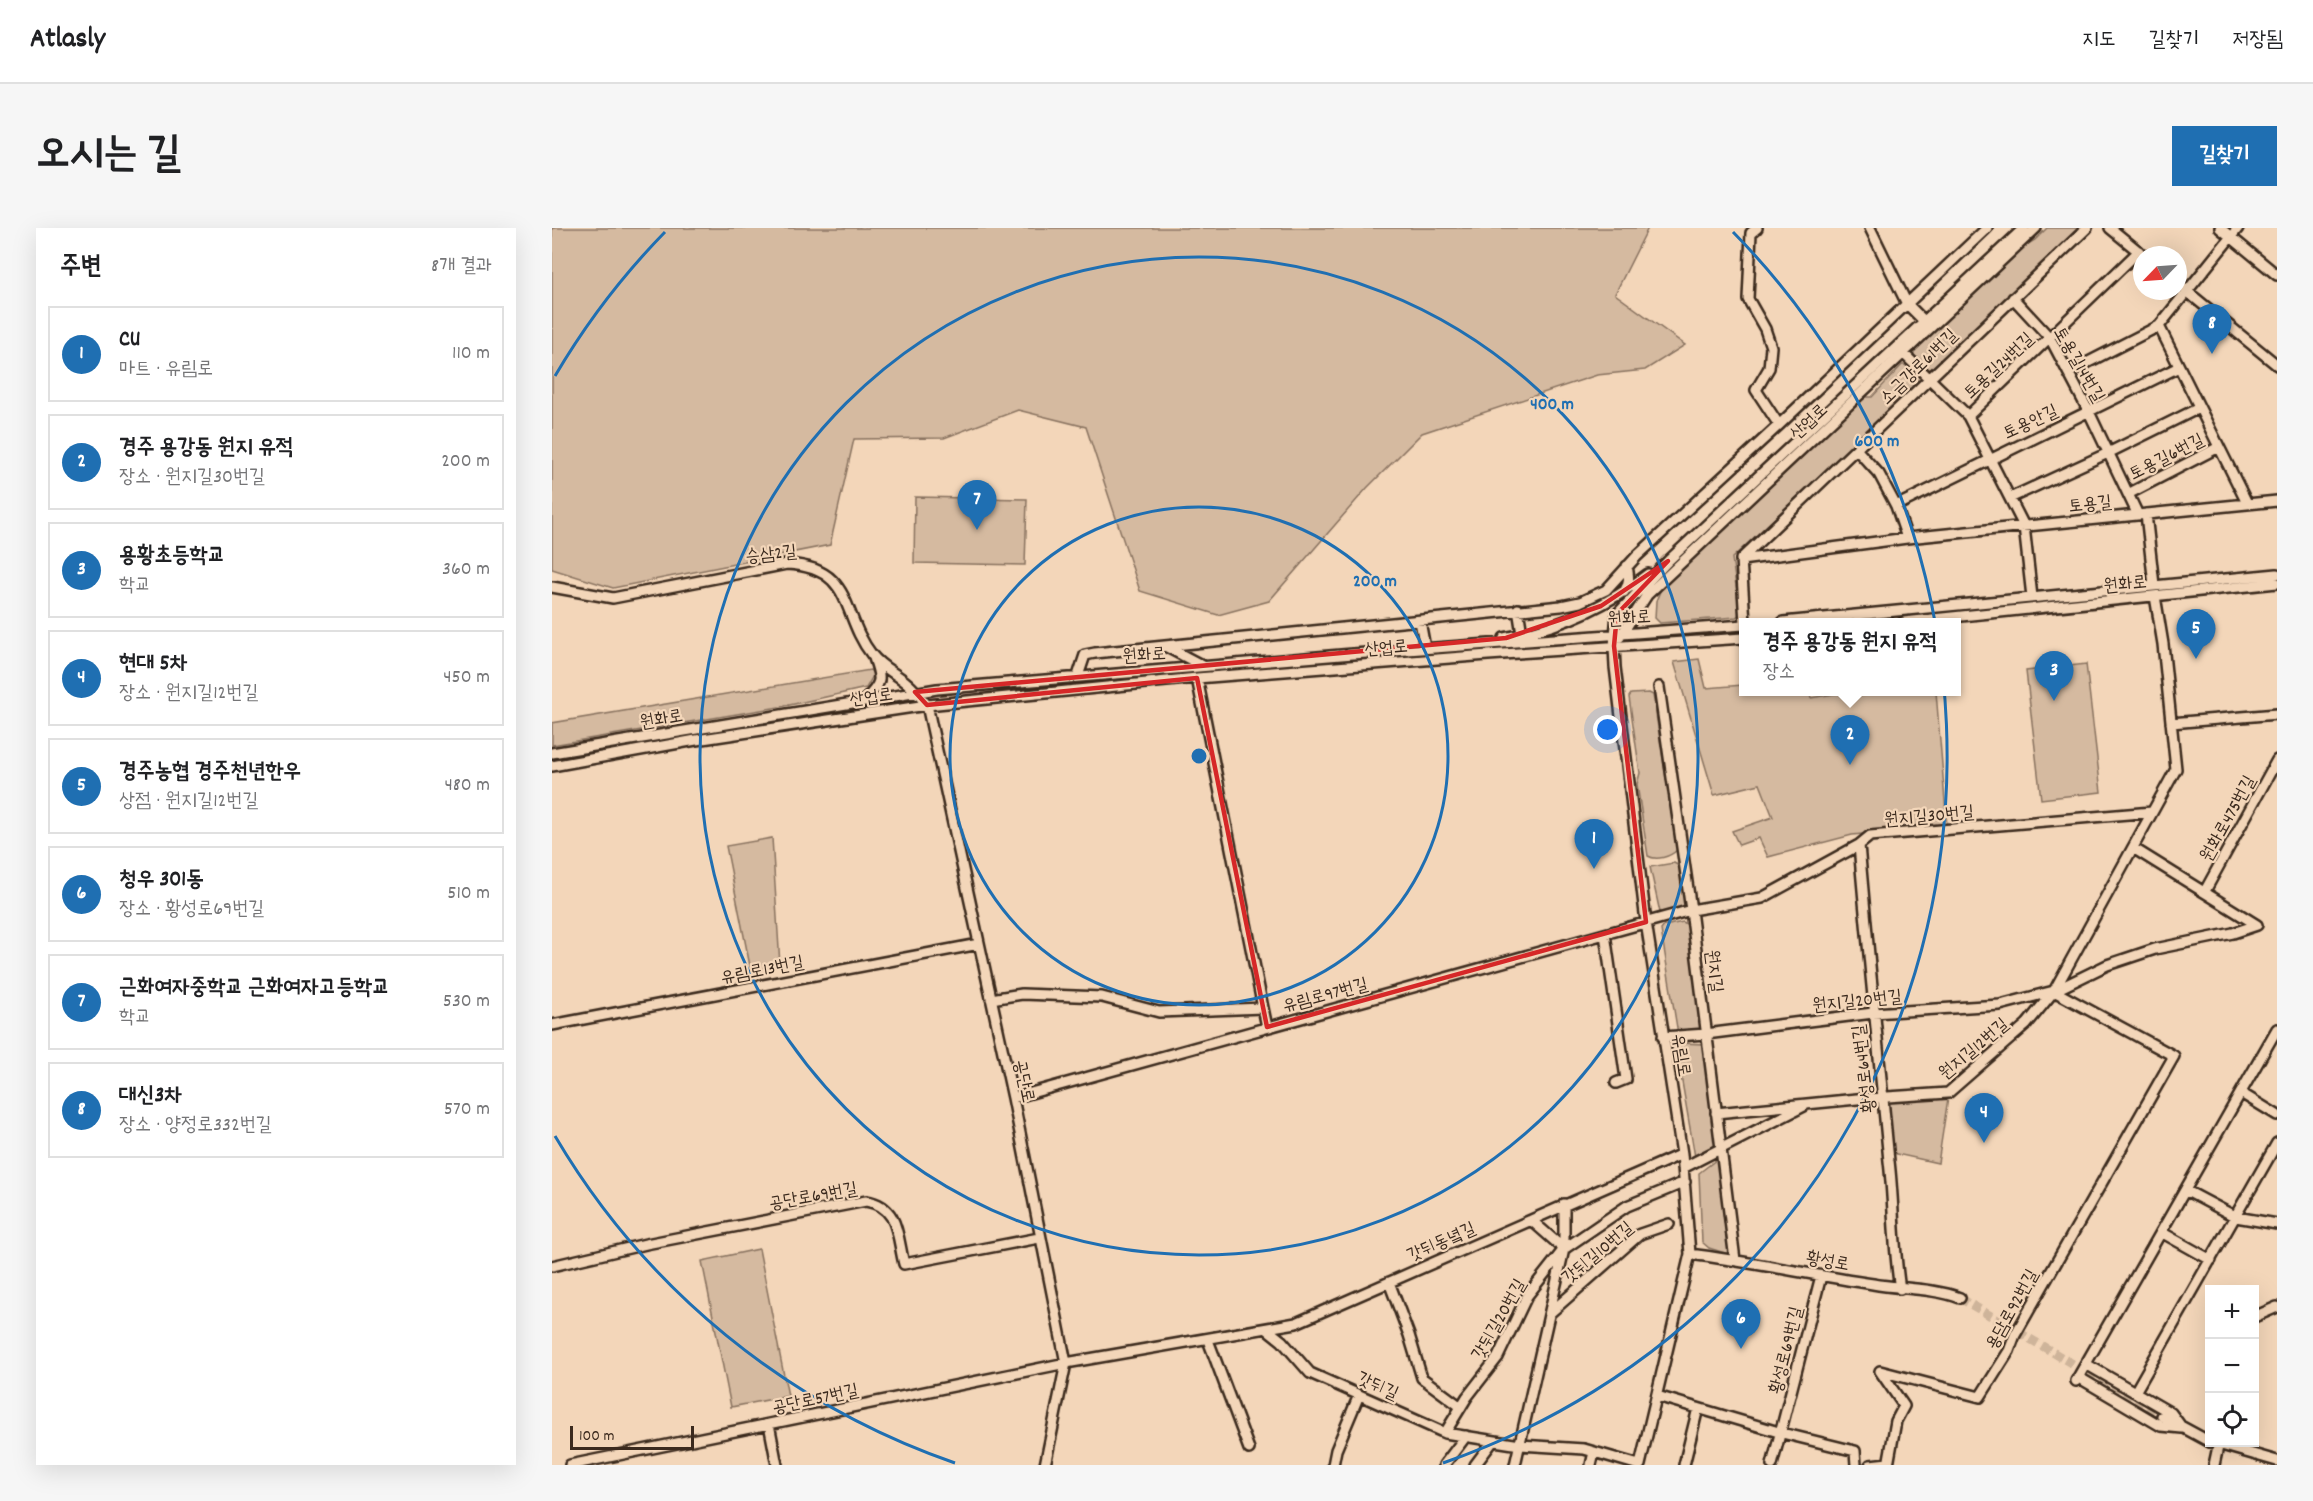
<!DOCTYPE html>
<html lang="ko">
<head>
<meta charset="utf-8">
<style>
	body { margin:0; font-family:Dekko,"Poor Story",sans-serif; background:#f6f6f6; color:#202124 }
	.controls { position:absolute; right:18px; bottom:18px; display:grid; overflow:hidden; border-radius:0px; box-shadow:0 6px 24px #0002 }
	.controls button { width:54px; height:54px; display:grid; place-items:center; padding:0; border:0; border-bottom:2px solid #e0e0e0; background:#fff; color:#202124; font:30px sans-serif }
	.compass { position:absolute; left:1581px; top:18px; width:54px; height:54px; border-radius:50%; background:#fff; box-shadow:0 6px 24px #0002; rotate:245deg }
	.scale { position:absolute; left:18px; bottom:15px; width:124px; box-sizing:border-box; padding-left:6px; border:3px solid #3b2a1e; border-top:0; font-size:16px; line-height:21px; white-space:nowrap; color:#3b2a1e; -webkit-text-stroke:4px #f3d6b9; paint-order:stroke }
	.you { position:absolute; left:1056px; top:502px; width:21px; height:21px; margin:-15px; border:4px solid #fff; border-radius:50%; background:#1a73e8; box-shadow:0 0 0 9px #1a73e833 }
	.badge { display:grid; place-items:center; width:39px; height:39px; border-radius:50%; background:#1f6fb2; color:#fff; font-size:20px; font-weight:700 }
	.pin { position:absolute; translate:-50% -50px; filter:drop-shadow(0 2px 3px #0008) }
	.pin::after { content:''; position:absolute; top:32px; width:21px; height:18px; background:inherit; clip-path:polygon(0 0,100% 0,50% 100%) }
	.popup { position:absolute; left:1187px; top:390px; width:222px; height:78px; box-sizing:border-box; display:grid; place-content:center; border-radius:0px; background:#fff; filter:drop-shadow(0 2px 4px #0005); font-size:20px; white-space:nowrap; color:#757577 }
	.popup b { font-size:22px; color:#202124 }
	.popup::after { content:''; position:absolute; left:50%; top:100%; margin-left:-12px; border:12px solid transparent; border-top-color:#fff }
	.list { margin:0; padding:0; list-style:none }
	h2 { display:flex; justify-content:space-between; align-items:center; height:78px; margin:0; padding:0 24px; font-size:26px }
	h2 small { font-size:20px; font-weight:400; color:#757577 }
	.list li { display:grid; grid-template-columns:39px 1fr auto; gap:18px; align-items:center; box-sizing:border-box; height:96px; margin:0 12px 12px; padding:0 12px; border:2px solid #e0e0e0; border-radius:0px }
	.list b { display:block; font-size:22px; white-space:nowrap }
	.list p { margin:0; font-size:20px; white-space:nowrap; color:#757577 }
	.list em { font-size:20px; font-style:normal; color:#757577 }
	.icon { flex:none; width:33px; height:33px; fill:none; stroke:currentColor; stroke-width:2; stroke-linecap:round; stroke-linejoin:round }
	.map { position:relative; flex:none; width:1725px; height:1237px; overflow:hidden; border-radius:0px }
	header { display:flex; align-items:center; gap:36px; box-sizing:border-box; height:84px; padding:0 30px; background:#fff; border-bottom:2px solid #e0e0e0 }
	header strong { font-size:28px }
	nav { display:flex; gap:33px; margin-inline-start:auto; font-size:21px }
	.intro { display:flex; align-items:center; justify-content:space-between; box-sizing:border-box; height:144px; padding:0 36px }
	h1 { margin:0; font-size:42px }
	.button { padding:15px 27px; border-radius:0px; background:#1f6fb2; color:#fff; font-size:21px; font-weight:700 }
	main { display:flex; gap:36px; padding:0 36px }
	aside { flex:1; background:#fff; border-radius:0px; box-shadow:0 6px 24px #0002 }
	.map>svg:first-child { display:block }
</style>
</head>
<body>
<header>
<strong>Atlasly</strong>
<nav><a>지도</a><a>길찾기</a><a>저장됨</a></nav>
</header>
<div class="intro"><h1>오시는 길</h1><a class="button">길찾기</a></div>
<main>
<aside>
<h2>주변<small>8개 결과</small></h2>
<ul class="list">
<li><span class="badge">1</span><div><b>CU</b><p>마트 · 유림로</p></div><em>110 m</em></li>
<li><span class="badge">2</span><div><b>경주 용강동 원지 유적</b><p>장소 · 원지길30번길</p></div><em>200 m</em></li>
<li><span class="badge">3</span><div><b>용황초등학교</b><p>학교</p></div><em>360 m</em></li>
<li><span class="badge">4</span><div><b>현대 5차</b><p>장소 · 원지길12번길</p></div><em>450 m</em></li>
<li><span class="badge">5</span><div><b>경주농협 경주천년한우</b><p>상점 · 원지길12번길</p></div><em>480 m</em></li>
<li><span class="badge">6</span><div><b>청우 301동</b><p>장소 · 황성로69번길</p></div><em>510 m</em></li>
<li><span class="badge">7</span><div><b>근화여자중학교 근화여자고등학교</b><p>학교</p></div><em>530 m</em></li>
<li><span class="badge">8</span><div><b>대신3차</b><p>장소 · 양정로332번길</p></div><em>570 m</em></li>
</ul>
</aside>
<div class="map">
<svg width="1725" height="1237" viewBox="0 0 1725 1237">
	<rect width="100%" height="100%" fill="#f3d6b9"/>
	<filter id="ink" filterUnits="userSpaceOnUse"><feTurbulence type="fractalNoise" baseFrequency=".0167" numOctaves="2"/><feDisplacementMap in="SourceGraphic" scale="12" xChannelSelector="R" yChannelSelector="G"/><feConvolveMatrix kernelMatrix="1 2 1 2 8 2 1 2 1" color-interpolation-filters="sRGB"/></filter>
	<g filter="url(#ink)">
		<path fill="#d5baa0" stroke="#88725f" stroke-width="1.5" d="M0,0H1096L1063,66L1133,117L1093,142L1045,147L870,205L815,260L717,373L666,387L588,363L534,199L466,182L392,210L302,211L278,317L61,360L0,341Z
			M1495,0H1531L1383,142L1377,141L1362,127V119L1463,24L1483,12Z
			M1350,137H1353L1365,147L1366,156L1180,330L1188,386L1184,389L1108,395L1103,390L1104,373L1109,361L1309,169H1320Z
			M363,269L475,271L473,337L362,335Z
			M1147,431L1154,460L1191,457L1192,464H1257L1259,470L1293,464H1384L1395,598L1300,607L1216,629L1207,610L1187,617L1180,603L1221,589L1208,556L1162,567L1122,434Z
			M1534,436L1549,564L1489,571L1474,443Z
			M318,442L322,446L314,460L233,478L0,517V495Z
			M1097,465L1101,467L1125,622C1118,629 1104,633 1096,628L1085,556L1088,545L1077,469L1079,466Z
			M220,610L228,737L199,743L174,618Z
			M1122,635L1129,639L1134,678L1131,683L1109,689L1098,639Z
			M1131,694L1136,697L1150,799L1149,804L1126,806L1109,702L1112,698Z
			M1127,815L1152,816L1166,920L1145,929H1143L1124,819Z
			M1396,870L1386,935L1340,925L1335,873Z
			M1164,932L1169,935L1179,1023L1176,1026L1157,1020L1150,1014L1147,945Z
			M207,1021L236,1168L179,1179L150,1033Z"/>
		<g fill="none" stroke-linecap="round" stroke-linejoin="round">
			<path stroke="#ceb49a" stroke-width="9" stroke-dasharray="9 4.5" stroke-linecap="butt" d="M1408,1070L1610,1188"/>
			<g stroke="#3b2a1e" stroke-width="14">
				<path id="minor" d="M1205,0L1199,5L1196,71L1213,101L1219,119L1217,140L1204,162L1227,197
					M1318,0L1355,76L1373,94
					M1558,0L1591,27
					M1668,0L1725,47
					M1686,0L1607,98L1695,275
					M1626,56L1725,137
					M1461,70L1498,110L1537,184L1586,287
					M1351,125L1416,188L1472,298L1480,369
					M1517,144L1607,98
					M1416,188L1587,23
					M1304,221L1327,246L1344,278L1355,310
					M1576,266L1667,219
					M1458,270L1556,225L1647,180
					M1344,278L1627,139
					M1594,286L1602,357
					M1189,332L1355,310L1725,273
					M0,359L61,370L235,336C303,340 288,386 320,427C329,439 345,446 356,456C363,462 369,470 375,477L461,870L514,1135L493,1237
					M1072,364C1078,355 1077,348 1075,338
					M966,381L970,406
					M868,393L873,420
					M1193,394L1189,331L1535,0
					M1231,394L1725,346
					M1352,394L1725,355
					M1068,409L1095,367L1484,0
					M952,410C1006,400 1053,380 1096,346
					M613,418L651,438
					M526,448L533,427L543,425L1009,378L1028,374L1054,362L1085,328L1227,197L1435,0
					M645,450L711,780
					M1107,459L1139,682L1183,1032
					M313,472C330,455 330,452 322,430
					M1619,495L1725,486
					M0,525L385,461L801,426L1192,397
					M0,538L144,512L375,477L645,450L936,427L1192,410
					M1307,617C1316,723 1327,828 1337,933C1342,975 1341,1018 1348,1061
					M1653,663L1725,532
					M1053,706L1074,851L1064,855
					M439,771L470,766L550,769L607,784L711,780L715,799
					M0,797L427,716
					M1111,809L1154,806L1321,785L1448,777L1502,763L1555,737L1603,721L1681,705L1705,697L1581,620
					M1689,865L1725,887
					M461,870L1139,682L1210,670L1307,617L1318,608L1600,584
					M1164,885L1305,871L1396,865L1475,796L1502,763L1624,541L1611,416L1603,368
					M1131,940L1252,878
					M1633,962L1684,989L1725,996
					M979,992L1012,1021
					M1609,1004L1659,1032
					M1138,1026C1200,1034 1260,1047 1321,1056C1349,1061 1382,1060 1408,1070
					M0,1038L94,1016L314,973C347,978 345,1008 352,1036L487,1010
					M837,1054L857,1107L870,1150L909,1179
					M998,1085L1088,1006L1117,996
					M1702,1089L1725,1079
					M715,1101L730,1113L758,1145L893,1205L968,1217L1032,1221L1087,1237
					M656,1112L697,1221
					M1534,1136L1619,1185L1630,1200
					M1526,1149L1609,1198L1630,1200
					M1524,1153L1725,801
					M1583,1164L1725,915
					M1105,1168L1230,1205L1303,1223L1304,1237
					M1610,1188L1658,1214
					M217,1196L225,1237
					M893,1205L915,1169L946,1129L975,1068L1012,1021L1075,978L1133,954
					M1659,1214L1725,1233
					M18,1237L514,1135L744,1095L1130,926
					M781,1237L784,1222L807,1167
					M892,1237L914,1208
					M923,1237L941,1213
					M963,1237L1012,1021V976
					M1039,1237L1042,1224
					M1088,1237L1138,1026L1130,926L1094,694L1063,439L1062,418L1065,386L1116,333L1472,0
					M1132,1237L1146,1180
					M1220,1237L1269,1048
					M1318,1237L1336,1235
					M1336,1237L1344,1193L1352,1178L1328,1143L1428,1169L1457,1123L1463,1107L1622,828L1502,763
					M1662,1237L1667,1214"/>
			</g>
			<use href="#minor" stroke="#f3d6b9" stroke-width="9"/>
		</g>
	</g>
	<path fill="none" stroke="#d62828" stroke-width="4.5" stroke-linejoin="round" d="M1116,333L1065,386L1062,418L1094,694L715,799L645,450L375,477L363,464L954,410L1049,378Z"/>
	<g fill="none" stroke="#1f6fb2" stroke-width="3">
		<circle cx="647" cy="528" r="249"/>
		<circle cx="647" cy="528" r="499"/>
		<path d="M403 1235A748 748 0 0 1 3 908M3 148A748 748 0 0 1 113 4M1181 4A748 748 0 0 1 891 1235"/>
	</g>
	<g text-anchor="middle" stroke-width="4.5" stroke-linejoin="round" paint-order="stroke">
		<g font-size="18" fill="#3b2a1e" stroke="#f3d6b9">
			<text transform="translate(1528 136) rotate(60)" y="6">토용길14번길</text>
			<text transform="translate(1446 137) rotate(-43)" y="6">토용길24번길</text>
			<text transform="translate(1366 138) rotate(-44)" y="6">소금강로61번길</text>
			<text transform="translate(1256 193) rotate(-43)" y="6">산업로</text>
			<text transform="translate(1478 193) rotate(-25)" y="6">토용안길</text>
			<text transform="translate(1614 228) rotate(-27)" y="6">토용길6번길</text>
			<text transform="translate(1538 275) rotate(-6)" y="6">토용길</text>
			<text transform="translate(219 325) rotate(-6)" y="6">승삼2길</text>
			<text transform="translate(1573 355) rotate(-6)" y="6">원화로</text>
			<text transform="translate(1077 389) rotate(-4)" y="6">원화로</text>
			<text transform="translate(834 419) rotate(-5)" y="6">산업로</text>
			<text transform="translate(592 426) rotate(-4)" y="6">원화로</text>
			<text transform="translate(319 468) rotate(-8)" y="6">산업로</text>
			<text transform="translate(109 490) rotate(-10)" y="6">원화로</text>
			<text transform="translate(1377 587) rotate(-5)" y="6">원지길30번길</text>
			<text transform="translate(1675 590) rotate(-61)" y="6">원화로475번길</text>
			<text transform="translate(210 741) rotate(-11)" y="6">유림로13번길</text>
			<text transform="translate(1163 743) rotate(83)" y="6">원지길</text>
			<text transform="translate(773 766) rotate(-15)" y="6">유림로97번길</text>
			<text transform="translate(1305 772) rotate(-6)" y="6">원지길20번길</text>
			<text transform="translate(1421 820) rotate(-40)" y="6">원지길12번길</text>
			<text transform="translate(1130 827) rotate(81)" y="6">유림로</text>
			<text transform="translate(1311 841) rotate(-97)" y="6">황성로64번길</text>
			<text transform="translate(473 853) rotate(78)" y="6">공단로</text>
			<text transform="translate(261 967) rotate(-10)" y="6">공단로69번길</text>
			<text transform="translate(889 1013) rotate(-24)" y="6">갓뒤동녘길</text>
			<text transform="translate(1045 1024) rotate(-40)" y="6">갓뒤길10번길</text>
			<text transform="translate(1276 1032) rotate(10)" y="6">황성로</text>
			<text transform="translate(1459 1081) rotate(-61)" y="6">용담로92번길</text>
			<text transform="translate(946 1091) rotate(-60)" y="6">갓뒤길20번길</text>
			<text transform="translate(1233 1122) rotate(-76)" y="6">황성로69번길</text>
			<text transform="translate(826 1157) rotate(24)" y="6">갓뒤길</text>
			<text transform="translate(263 1170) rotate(-12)" y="6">공단로57번길</text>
		</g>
	</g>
	<circle cx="647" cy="528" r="9" fill="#1f6fb2" stroke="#f3d6b9" stroke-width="3"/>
	<g font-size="18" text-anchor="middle" font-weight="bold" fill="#1f6fb2" stroke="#f3d6b9" stroke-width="4.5" stroke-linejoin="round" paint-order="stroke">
		<text x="1000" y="181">400 m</text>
		<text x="1325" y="218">600 m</text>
		<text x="823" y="358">200 m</text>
	</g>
</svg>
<div class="controls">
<button>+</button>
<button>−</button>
<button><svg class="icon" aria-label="locate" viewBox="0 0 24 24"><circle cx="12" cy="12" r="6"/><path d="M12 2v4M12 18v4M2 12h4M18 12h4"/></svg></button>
</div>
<svg class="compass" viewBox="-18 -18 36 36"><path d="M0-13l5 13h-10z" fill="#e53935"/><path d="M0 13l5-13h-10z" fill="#757577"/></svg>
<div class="scale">100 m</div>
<div class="you"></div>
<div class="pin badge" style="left:1042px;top:641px">1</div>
<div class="pin badge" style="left:1298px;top:537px">2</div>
<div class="popup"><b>경주 용강동 원지 유적</b>장소</div>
<div class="pin badge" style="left:1502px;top:473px">3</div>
<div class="pin badge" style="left:1432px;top:915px">4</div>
<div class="pin badge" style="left:1644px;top:431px">5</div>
<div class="pin badge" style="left:1189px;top:1121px">6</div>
<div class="pin badge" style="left:425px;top:302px">7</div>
<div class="pin badge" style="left:1660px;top:126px">8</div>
</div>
</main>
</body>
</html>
